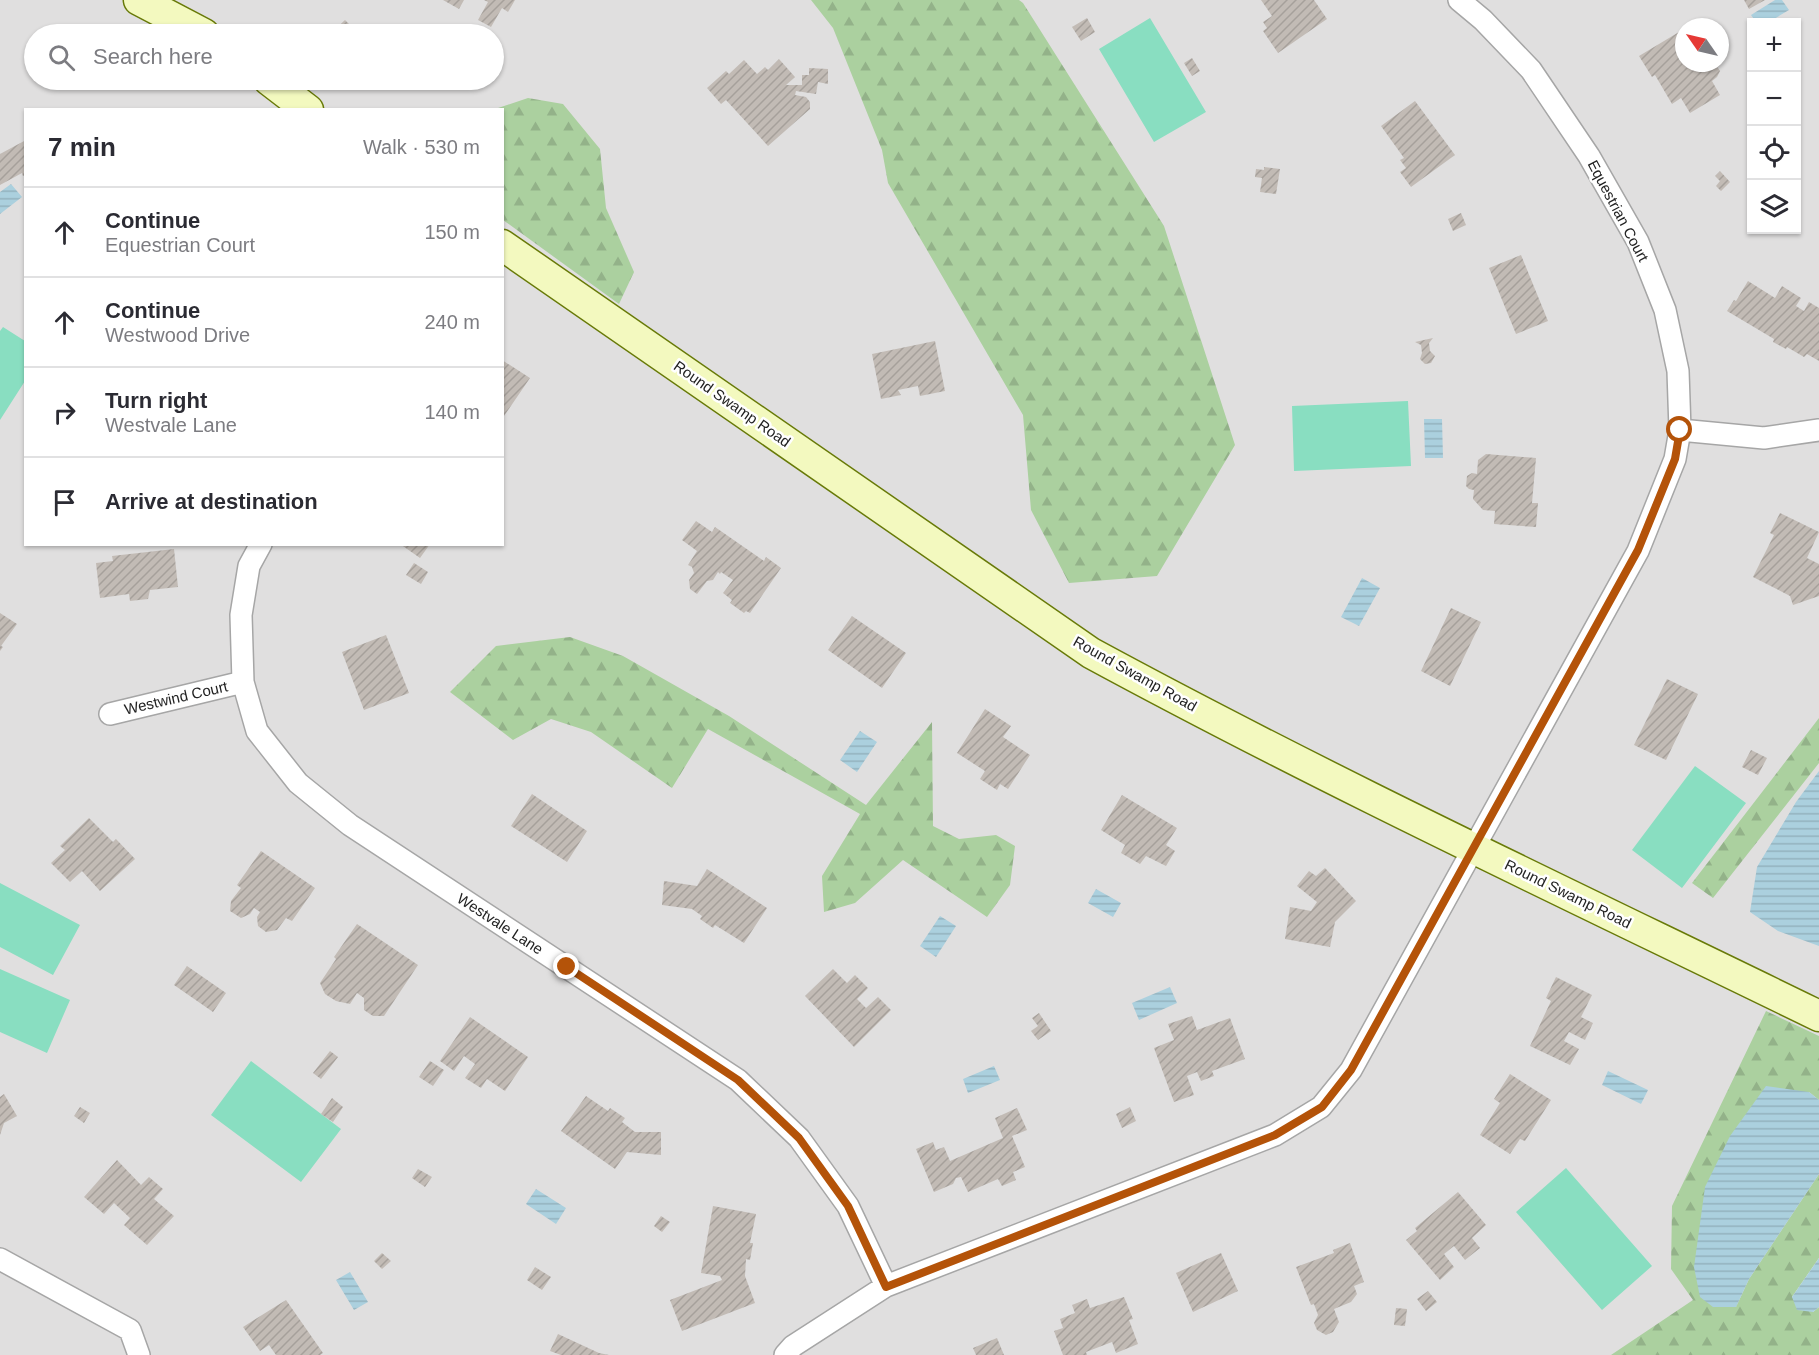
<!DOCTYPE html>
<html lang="en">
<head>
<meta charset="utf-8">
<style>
	body { margin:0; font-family:Helvetica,sans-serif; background:#f7f7f7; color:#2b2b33 }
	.controls { position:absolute; right:18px; top:18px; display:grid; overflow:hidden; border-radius:0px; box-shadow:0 2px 4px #0004 }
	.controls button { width:54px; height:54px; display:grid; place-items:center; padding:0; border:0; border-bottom:2px solid #e1e1e2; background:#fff; color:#2b2b33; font:30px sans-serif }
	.compass { position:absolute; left:1675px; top:18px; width:54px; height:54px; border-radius:50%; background:#fff; box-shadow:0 2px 4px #0004; rotate:304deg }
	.stop { position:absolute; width:18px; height:18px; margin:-14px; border:4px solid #b45309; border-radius:50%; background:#fff }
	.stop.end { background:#b45309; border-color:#fff; box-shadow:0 2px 6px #0008 }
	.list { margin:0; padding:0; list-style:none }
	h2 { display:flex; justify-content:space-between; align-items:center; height:78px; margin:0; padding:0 24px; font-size:26px }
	h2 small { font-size:20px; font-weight:400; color:#7c7c81 }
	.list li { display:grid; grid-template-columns:39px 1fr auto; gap:18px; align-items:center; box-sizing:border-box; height:90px; padding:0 24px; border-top:2px solid #e1e1e2 }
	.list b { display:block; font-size:22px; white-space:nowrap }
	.list p { margin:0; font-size:20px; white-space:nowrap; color:#7c7c81 }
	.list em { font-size:20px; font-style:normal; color:#7c7c81 }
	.icon { flex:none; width:33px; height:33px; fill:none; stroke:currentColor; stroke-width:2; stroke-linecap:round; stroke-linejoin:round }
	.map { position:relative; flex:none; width:1819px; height:1355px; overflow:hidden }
	.search { position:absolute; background:#fff; box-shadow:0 2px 4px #0004; left:24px; top:24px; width:480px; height:66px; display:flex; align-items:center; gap:15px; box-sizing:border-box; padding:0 21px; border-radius:33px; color:#7c7c81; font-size:22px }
	.panel { position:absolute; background:#fff; box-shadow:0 2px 4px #0004; left:24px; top:108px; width:480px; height:438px; border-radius:0px }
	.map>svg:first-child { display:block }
</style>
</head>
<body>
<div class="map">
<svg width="1819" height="1355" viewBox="0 0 1819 1355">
	<defs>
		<pattern id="forest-firs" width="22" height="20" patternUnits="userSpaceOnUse" patternTransform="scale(1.5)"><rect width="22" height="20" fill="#abd09f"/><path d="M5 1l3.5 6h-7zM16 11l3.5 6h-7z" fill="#93b289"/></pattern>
		<pattern id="water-rules" width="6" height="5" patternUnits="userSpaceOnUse" patternTransform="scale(1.5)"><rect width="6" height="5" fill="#abd0de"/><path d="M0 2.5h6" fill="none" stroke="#93b2be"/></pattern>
		<pattern id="building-hatch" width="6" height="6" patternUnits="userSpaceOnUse" patternTransform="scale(1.5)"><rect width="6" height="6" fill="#c2bbb5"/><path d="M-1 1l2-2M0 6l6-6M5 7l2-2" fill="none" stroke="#a6a09b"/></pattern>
	</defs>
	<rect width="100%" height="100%" fill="#f1efe9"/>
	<path fill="#e0dfdf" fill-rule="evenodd" d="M0,0H1819V1219L1732,1355H0ZM1752,22H1796V230H1752ZM1684,27H1720V63H1684ZM34,34H494V80H34ZM26,110H502V544H26Z"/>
	<path fill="url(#forest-firs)" d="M811,0H1019L1023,3L1164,226L1235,445L1157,576L1069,583L1031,510L1023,415L888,183L882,150L833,28Z
		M528,98L563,104L600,149L606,208L634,272L619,304L503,220L502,110L495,109Z
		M570,637L623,656L729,716L866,805L932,722L933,826L959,839L996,835L1015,846L1010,885L987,917L903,860L855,903L824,912L822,876L860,814L708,729L672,788L591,732L551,719L513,740L450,692L496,646Z
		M1819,718V763L1713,898L1692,883Z
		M1766,1011L1819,1036V1100L1809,1092L1736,1307L1749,1279L1819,1174V1258L1792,1297L1813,1312L1819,1307V1355H1611L1693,1300L1671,1269L1672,1206Z"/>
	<path fill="#89dec1" d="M1150,18L1206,112L1154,142L1099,49Z
		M3,327L25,341V381L0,420V331Z
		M1408,401L1411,466L1294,471L1292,406Z
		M1695,766L1746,803L1682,888L1632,850Z
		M0,883L80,925L53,975L0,947Z
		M0,969L70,1000L47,1053L0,1032Z
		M251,1061L341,1129L301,1182L211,1115Z
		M1566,1168L1652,1266L1602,1310L1516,1212Z"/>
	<path fill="url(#water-rules)" d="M1775,0H1782L1789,10L1769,22H1756L1751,15Z
		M11,184L22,197L0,214V192Z
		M1424,419H1442L1443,458H1425Z
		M1362,578L1380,588L1359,626L1341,617Z
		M860,731L877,742L857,772L840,760Z
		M1819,771V946L1778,931L1750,912L1757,867L1796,802Z
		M1096,889L1121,903L1113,917L1088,903Z
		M940,916L956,926L936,957L920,946Z
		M1170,987L1177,1003L1139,1020L1132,1003Z
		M994,1066L1000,1080L968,1093L963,1079Z
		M1608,1071L1648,1090L1641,1104L1602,1085Z
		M1766,1086L1809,1092L1819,1100V1174L1749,1279L1736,1307H1713L1700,1297L1694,1267L1705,1187L1730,1136Z
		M536,1189L566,1208L556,1224L526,1204Z
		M1819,1258V1307L1813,1312L1797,1310L1792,1297Z
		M350,1272L368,1302L354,1310L336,1280Z"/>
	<path fill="url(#building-hatch)" d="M443,0H464L459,9Z
		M484,0H515L508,12L502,8L491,27L478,20L488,2Z
		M1261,0H1314L1327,19L1278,53L1263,31L1267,28L1263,22L1272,16Z
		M1744,0H1765L1749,9Z
		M1087,18L1095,32L1081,41L1072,27Z
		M345,20L359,34H330Z
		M1684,29V63H1711L1716,65L1720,71L1717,77L1712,81L1720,95L1690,113L1681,98L1672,104L1655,75L1652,77L1639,56Z
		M1192,58L1200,71L1192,76L1184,63Z
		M779,59L795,77L786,85H802V75H809V68L828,69V84L818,82L816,94L796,91L795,95L806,97L810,102V109L768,146L726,100L721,104L707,88L726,71L729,74L744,60L757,74L765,67L768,70Z
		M1415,101L1455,155L1411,187L1400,172L1406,168L1400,160L1404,158L1381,126Z
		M26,140V175L23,176L22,173L0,185V154Z
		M1264,167L1280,169L1276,194L1260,192L1262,178L1255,177L1256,169L1264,170Z
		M1720,171L1730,182L1721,191L1716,186L1720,181L1715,176Z
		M1461,213L1466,225L1453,231L1448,219Z
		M1521,255L1548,321L1516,334L1489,268Z
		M1748,281L1775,298L1782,286L1801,298L1796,306L1804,311L1809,302L1819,308V361L1807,354L1804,357L1787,347L1786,349L1773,342L1774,339L1727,311L1734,300L1736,301Z
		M1433,338L1429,343L1430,351L1435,356L1431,363L1425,364L1420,359L1422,353L1421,345L1415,342Z
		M935,341L945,391L920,396L918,386L898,390L901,395L881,399L872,354Z
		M502,360L530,378L502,419Z
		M1486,454L1536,458L1532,503H1538L1536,527L1494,524L1495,511L1483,510L1473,499L1474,490L1469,489L1466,486L1467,476L1472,473L1477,474L1478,460Z
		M1780,513L1819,532L1807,558L1819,564V596L1793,605L1790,596L1753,577L1774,535L1770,533Z
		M696,521L712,532L715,527L764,561L766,557L781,568L750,613L746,611L744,613L730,603L732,600L723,593L733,580L721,572L720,574L718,572L713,580L707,581L697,594L690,589L689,580L694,573L692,567L688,565L697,551L682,540Z
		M400,544H430L420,558Z
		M174,549L178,587L150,590L148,599L130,601L129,594L100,598L96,563L113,561L112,556Z
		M414,563L428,572L421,584L406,575Z
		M1451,608L1481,622L1450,686L1421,671Z
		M0,613L17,624L1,646L3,647L0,651Z
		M852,616L906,653L882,688L828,650Z
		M386,635L409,693L364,710L342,652Z
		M1667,679L1698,694L1666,760L1634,745Z
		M985,709L1011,726L1003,737L1030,755L1008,789L1000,784L997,790L980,779L985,771L957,753Z
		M1751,750L1767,758L1758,775L1742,767Z
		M532,794L587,831L567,862L511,826Z
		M1122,795L1177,828L1166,845L1175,851L1166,866L1146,856L1140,864L1121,853L1125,845L1101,830Z
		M89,818L113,842L116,839L135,859L100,891L82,871L70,882L51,863L65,850L60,846Z
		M261,851L315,888L292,921L286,918L277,930L266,932L258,926L257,917L260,912L254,908L250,914L241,918L230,911L231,901L241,888L237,885Z
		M1325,868L1356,901L1335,922L1330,947L1285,939L1290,907L1311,911L1317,902L1297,886L1309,871L1316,876Z
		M707,869L767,908L744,943L715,925L713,928L700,919L702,916L692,909L662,905L664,881L697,886Z
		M357,924L418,965L384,1016H373L364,1010V998L357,993L350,1004L336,1001L325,994L320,983L336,959L334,957Z
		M187,966L226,993L213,1012L174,985Z
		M833,969L847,983L855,975L868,988L857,999L866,1008L878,997L891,1010L854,1047L805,996Z
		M1556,977L1592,995L1581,1017L1593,1023L1585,1040L1569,1032L1564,1041L1579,1049L1570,1065L1530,1046L1551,1001L1546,998Z
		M1039,1013L1051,1031L1038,1040L1031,1031L1038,1026L1032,1018Z
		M1192,1016L1197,1030L1230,1018L1245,1059L1212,1071L1214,1076L1201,1081L1197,1072L1187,1076L1194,1095L1174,1102L1154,1048L1174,1040L1168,1024Z
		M470,1017L528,1057L505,1091L487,1079L481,1088L465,1078L475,1064L464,1056L454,1071L440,1061Z
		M330,1051L338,1057L321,1079L313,1073Z
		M430,1061L444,1070L433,1086L419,1077Z
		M1510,1074L1551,1100L1525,1141L1520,1139L1510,1154L1480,1135L1500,1103L1494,1099Z
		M4,1094L17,1116L4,1123L0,1135V1097Z
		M586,1096L608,1111L610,1108L625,1118L622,1122L635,1132H661V1155L627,1152L615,1169L561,1131Z
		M332,1098L343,1107L333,1122L321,1114Z
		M80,1107L90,1113L84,1123L74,1116Z
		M1130,1107L1136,1121L1122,1128L1116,1114Z
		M1017,1108L1027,1130L1012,1136L1025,1167L1013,1172L1016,1180L1002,1186L998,1179L968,1192L961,1177L956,1178L953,1184L934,1192L916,1149L933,1142L936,1150L944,1147L950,1161L1003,1138L995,1118Z
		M117,1160L141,1185L149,1177L163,1189L154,1199L174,1216L147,1245L124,1225L130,1218L114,1203L104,1214L84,1197Z
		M418,1169L432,1177L425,1187L412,1178Z
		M1458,1192L1486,1225L1472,1238L1480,1248L1465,1260L1454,1246L1444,1254L1454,1267L1440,1280L1406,1240L1417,1231L1415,1228Z
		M713,1206L756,1214L750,1243H753L750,1260L746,1259L745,1276L755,1303L682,1331L670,1300L722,1280L720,1276L701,1273Z
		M661,1216L670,1222L662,1232L654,1226Z
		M1350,1243L1364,1282L1354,1286L1357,1294L1351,1302L1334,1309L1339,1322L1333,1332L1326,1335L1317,1330L1314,1323L1318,1315L1314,1304L1311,1305L1296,1267L1334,1253L1333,1250Z
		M382,1253L391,1261L382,1269L374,1261Z
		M1221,1253L1238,1291L1193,1312L1176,1273Z
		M535,1267L551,1277L542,1290L527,1280Z
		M1428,1291L1437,1302L1426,1311L1417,1299Z
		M1124,1297L1133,1319L1129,1320L1138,1344L1116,1353L1112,1342L1086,1352L1087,1355H1063L1054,1331L1063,1328L1060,1319L1075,1313L1072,1305L1087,1299L1090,1308Z
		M286,1300L323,1353L320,1355H276L269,1345L260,1351L243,1327Z
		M1396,1308L1407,1309L1405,1326L1394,1325Z
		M558,1334L599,1353L609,1355H561L550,1351Z
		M997,1338L1004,1355H976L973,1348Z"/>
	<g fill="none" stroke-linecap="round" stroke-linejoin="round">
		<g stroke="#a6a6a6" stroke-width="24">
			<path id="street" d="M1680,430L1764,438L1819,430
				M261,544L249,566L241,615L243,682L257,731L298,783L350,825L738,1080L799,1138L848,1206L886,1286
				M110,714L243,682
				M0,1259L130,1330L139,1355
				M785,1355L793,1346L886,1286L1275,1135L1321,1107L1351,1070L1638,551L1675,459L1680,430L1678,371L1665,310L1638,242L1589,156L1531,70L1483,20L1459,0"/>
		</g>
		<g stroke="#687a08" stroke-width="33">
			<path id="secondary" d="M139,0L204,34
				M269,80L308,110
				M502,245L1091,653C1329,782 1575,897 1819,1016"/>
		</g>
		<use href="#street" stroke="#fff" stroke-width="21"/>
		<use href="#secondary" stroke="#f3f9bf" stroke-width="30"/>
	</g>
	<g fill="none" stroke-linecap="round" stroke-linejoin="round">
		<path stroke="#b45309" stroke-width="8" d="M567,967L738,1080L799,1138L848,1206L886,1287L1275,1135L1322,1107L1351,1070L1638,550L1675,459L1680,430"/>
	</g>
	<g text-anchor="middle" stroke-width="5" stroke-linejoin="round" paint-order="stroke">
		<g font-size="15" fill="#222" stroke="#fff">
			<text transform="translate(1618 211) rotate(62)" y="5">Equestrian Court</text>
			<text transform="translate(732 404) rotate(35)" y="5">Round Swamp Road</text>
			<text transform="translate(1135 674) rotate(29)" y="5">Round Swamp Road</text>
			<text transform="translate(176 698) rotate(-13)" y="5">Westwind Court</text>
			<text transform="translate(1568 894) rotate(26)" y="5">Round Swamp Road</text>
			<text transform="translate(500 924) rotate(33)" y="5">Westvale Lane</text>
		</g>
	</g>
</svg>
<div class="controls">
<button>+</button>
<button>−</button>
<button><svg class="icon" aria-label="locate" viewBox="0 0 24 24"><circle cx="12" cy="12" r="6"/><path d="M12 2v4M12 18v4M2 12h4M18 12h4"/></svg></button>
<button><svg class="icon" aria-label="layers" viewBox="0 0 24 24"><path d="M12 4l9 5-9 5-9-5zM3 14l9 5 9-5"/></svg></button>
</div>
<svg class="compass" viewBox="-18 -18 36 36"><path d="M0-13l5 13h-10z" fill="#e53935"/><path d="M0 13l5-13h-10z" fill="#7c7c81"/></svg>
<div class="stop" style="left:1680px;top:430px"></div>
<div class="stop end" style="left:567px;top:967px"></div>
<div class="search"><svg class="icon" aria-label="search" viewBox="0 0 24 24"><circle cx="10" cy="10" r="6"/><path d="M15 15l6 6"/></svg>Search here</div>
<section class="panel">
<h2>7 min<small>Walk · 530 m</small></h2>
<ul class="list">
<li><svg class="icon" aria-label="ahead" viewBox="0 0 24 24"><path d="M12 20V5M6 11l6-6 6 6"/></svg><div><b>Continue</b><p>Equestrian Court</p></div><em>150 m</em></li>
<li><svg class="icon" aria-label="ahead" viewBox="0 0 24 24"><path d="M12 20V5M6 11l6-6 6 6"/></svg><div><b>Continue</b><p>Westwood Drive</p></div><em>240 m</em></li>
<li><svg class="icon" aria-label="right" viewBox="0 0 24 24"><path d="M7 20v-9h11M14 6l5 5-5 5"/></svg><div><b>Turn right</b><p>Westvale Lane</p></div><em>140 m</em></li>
<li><svg class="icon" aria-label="arrive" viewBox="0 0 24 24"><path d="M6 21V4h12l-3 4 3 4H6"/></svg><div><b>Arrive at destination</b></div></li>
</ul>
</section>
</div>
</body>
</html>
